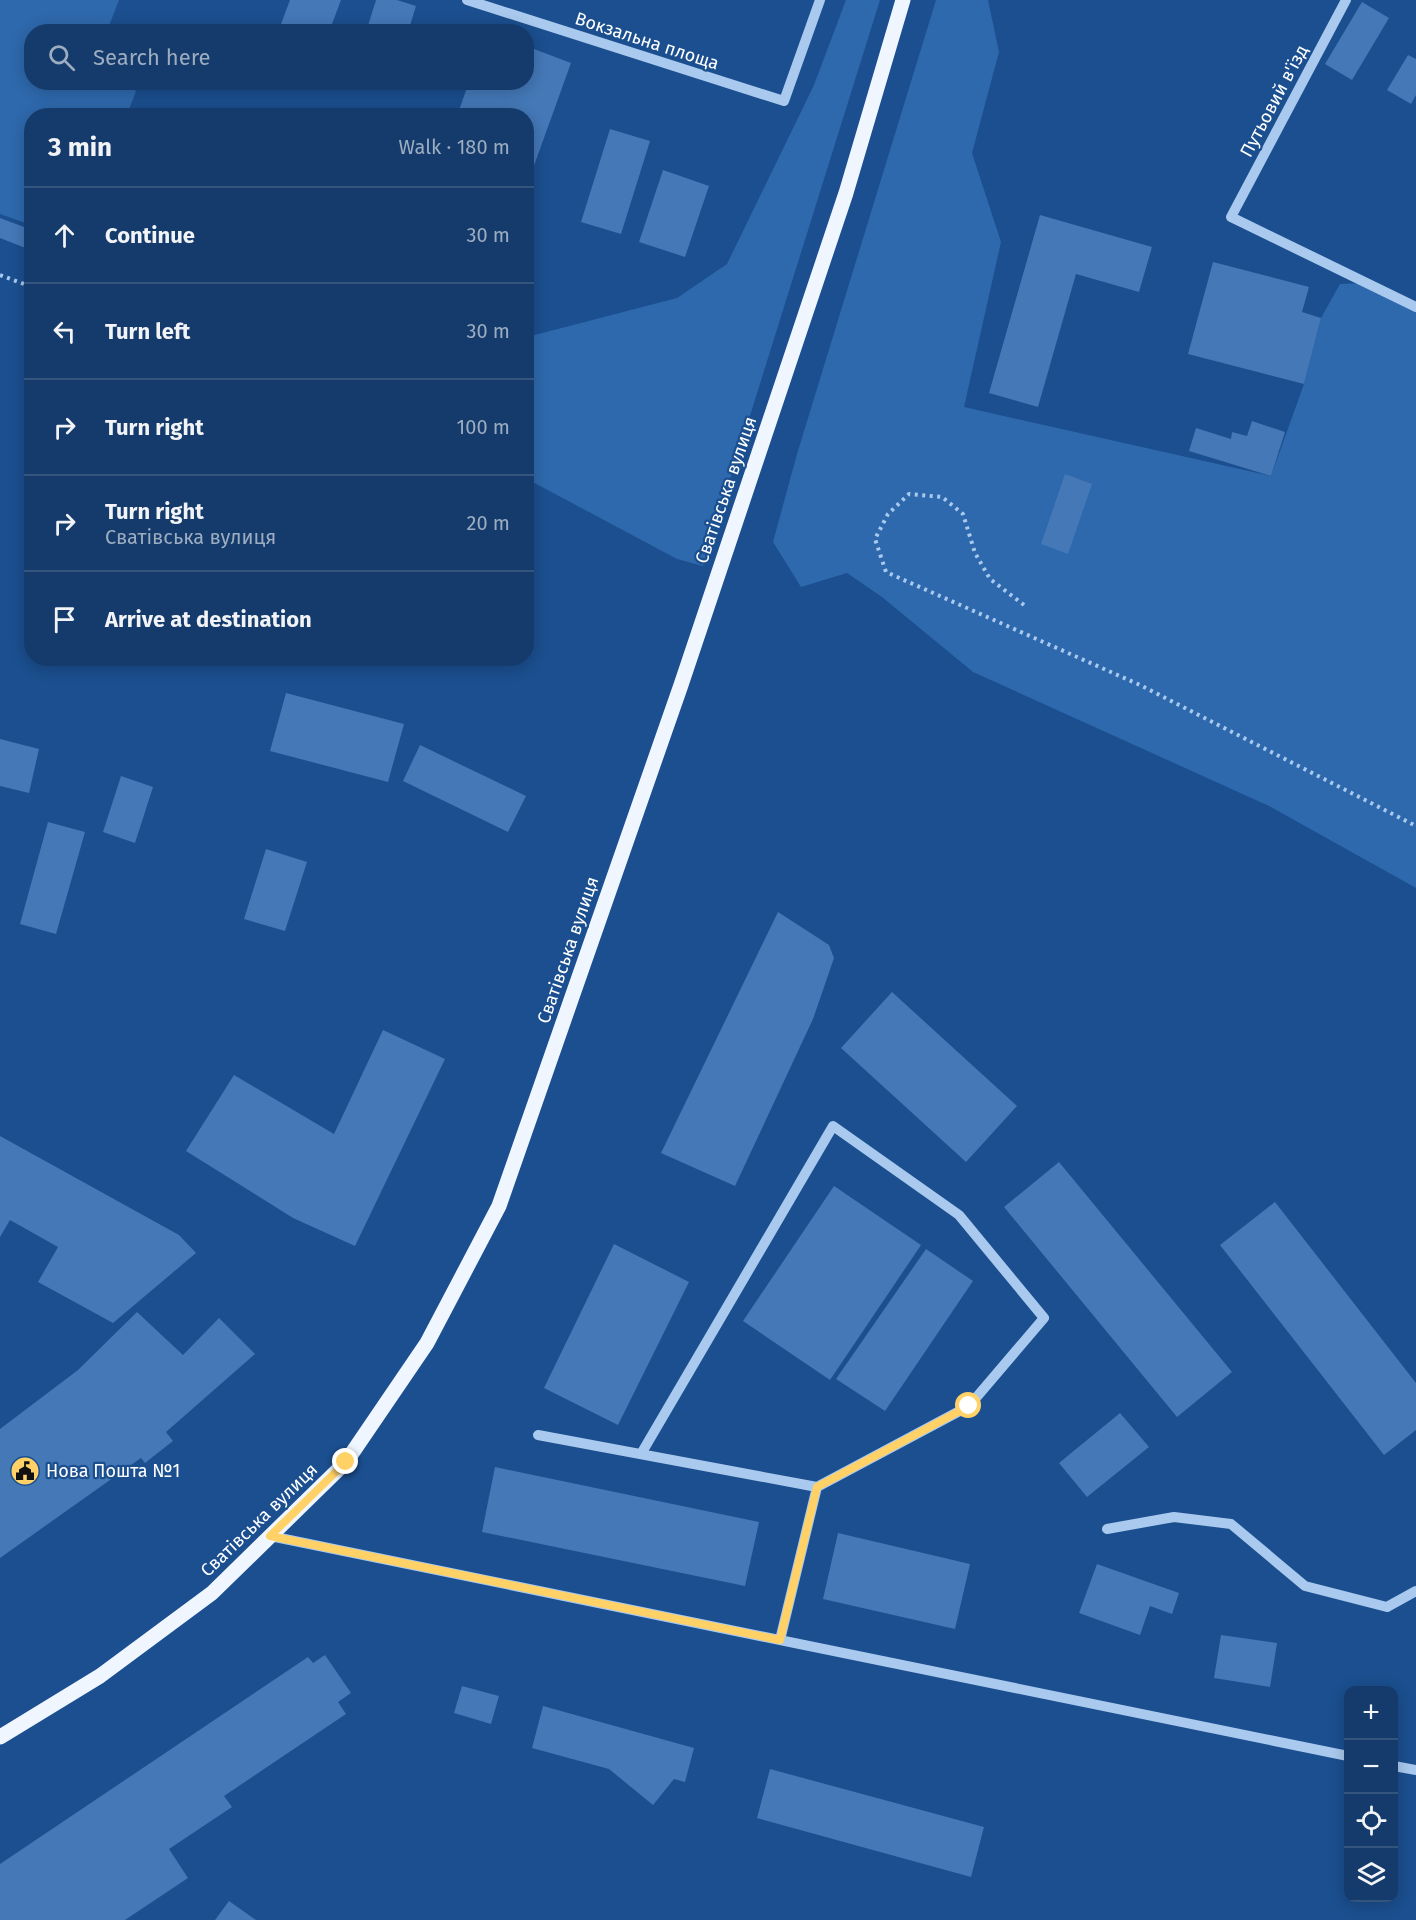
<!DOCTYPE html>
<html lang="en">
<head>
<meta charset="utf-8">
<style>
	body { margin:0; font-family:"Fira Sans",sans-serif; background:#214673; color:#f1f3f6 }
	.controls { position:absolute; right:18px; bottom:18px; display:grid; overflow:hidden; border-radius:12px; box-shadow:0 3px 15px #0003 }
	.controls button { width:54px; height:54px; display:grid; place-items:center; padding:0; border:0; border-bottom:2px solid #33557e; background:#143b6b; color:#f1f3f6; font:30px sans-serif }
	.stop { position:absolute; width:18px; height:18px; margin:-14px; border:4px solid #ffd166; border-radius:50%; background:#fff }
	.stop.end { background:#ffd166; border-color:#fff; box-shadow:0 2px 6px #0008 }
	.list { margin:0; padding:0; list-style:none }
	h2 { display:flex; justify-content:space-between; align-items:center; height:78px; margin:0; padding:0 24px; font-size:26px }
	h2 small { font-size:20px; font-weight:400; color:#9dadc1 }
	.list li { display:grid; grid-template-columns:39px 1fr auto; gap:18px; align-items:center; box-sizing:border-box; height:96px; padding:0 24px; border-top:2px solid #33557e }
	.list b { display:block; font-size:22px; white-space:nowrap }
	.list p { margin:0; font-size:20px; white-space:nowrap; color:#9dadc1 }
	.list em { font-size:20px; font-style:normal; color:#9dadc1 }
	.icon { flex:none; width:33px; height:33px; fill:none; stroke:currentColor; stroke-width:2; stroke-linecap:round; stroke-linejoin:round }
	.map { position:relative; flex:none; width:1416px; height:1920px; overflow:hidden }
	.search { position:absolute; background:#143b6b; box-shadow:0 3px 15px #0003; left:24px; top:24px; width:510px; height:66px; display:flex; align-items:center; gap:15px; box-sizing:border-box; padding:0 21px; border-radius:24px; color:#9dadc1; font-size:22px }
	.panel { position:absolute; background:#143b6b; box-shadow:0 3px 15px #0003; left:24px; top:108px; width:510px; height:558px; border-radius:24px }
	.map>svg:first-child { display:block }
</style>
</head>
<body>
<div class="map">
<svg width="1416" height="1920" viewBox="0 0 1416 1920">
	<rect width="100%" height="100%" fill="#1b4f8f"/>
	<path fill="#2e69ad" d="M0,0H119L107,31L32,32V82L124,83L136,91L127,115L32,116L31,225L0,214Z
		M846,0H880L703,566L677,559L527,479V337L677,298L727,264L814,85Z
		M936,0H988L999,52L972,153L1001,242L964,407L1271,476L1304,384L1321,318L1340,284L1368,283L1416,307V888L1269,806L973,672L882,597L847,573L801,587L773,542L797,454Z"/>
	<path fill="#4478b7" d="M290,0H341L329,32H278Z
		M376,0H397L416,6L408,32H366Z
		M1362,2L1389,18L1352,80L1325,64Z
		M526,46L571,63L527,185L526,116H457L469,82H526Z
		M1408,55L1416,59V95L1411,104L1387,90Z
		M610,129L650,141L621,234L581,222Z
		M663,170L709,186L685,257L639,242Z
		M1040,215L1152,247L1139,292L1076,274L1038,407L989,393Z
		M0,218L32,230L28,249L0,238Z
		M1213,262L1309,287L1302,312L1321,318L1304,384L1188,354Z
		M1252,421L1285,432L1271,476L1189,451L1196,428L1231,439L1232,432L1247,436Z
		M1065,474L1092,484L1068,554L1041,544Z
		M286,693L404,724L388,782L270,751Z
		M0,739L39,749L29,793L0,786Z
		M420,745L526,796L508,832L403,781Z
		M121,776L153,787L135,843L103,832Z
		M48,822L85,832L56,934L20,924Z
		M266,849L307,862L285,931L244,919Z
		M778,912L829,945L834,958L813,1019L735,1186L661,1153Z
		M892,992L1017,1106L966,1162L841,1048Z
		M383,1030L445,1059L355,1246L293,1218L186,1151L234,1075L334,1134Z
		M0,1136L179,1235L196,1253L113,1323L38,1282L58,1247L10,1220L0,1237Z
		M1059,1162L1232,1372L1177,1417L1004,1207Z
		M834,1186L921,1245L830,1380L743,1321Z
		M1275,1202L1416,1383V1430L1384,1455L1220,1245Z
		M614,1244L689,1282L618,1425L544,1388Z
		M926,1249L973,1281L885,1411L836,1379Z
		M137,1312L183,1355L219,1318L255,1354L166,1432L173,1441L145,1463L141,1458L0,1558V1429L78,1370Z
		M1120,1413L1149,1447L1087,1497L1059,1463Z
		M495,1467L759,1522L745,1586L482,1532Z
		M838,1533L970,1564L955,1629L823,1599Z
		M1097,1564L1179,1593L1172,1614L1150,1606L1140,1635L1079,1613Z
		M1221,1635L1277,1643L1270,1687L1214,1678Z
		M325,1655L351,1693L338,1702L346,1714L224,1796L232,1807L169,1849L188,1878L125,1920H0V1864L308,1657L313,1663Z
		M462,1686L499,1696L491,1724L454,1713Z
		M543,1706L694,1748L685,1782L674,1779L653,1805L609,1769L532,1748Z
		M770,1769L984,1827L971,1877L757,1818Z
		M229,1901L256,1920H215Z"/>
	<g fill="none" stroke-linecap="round" stroke-linejoin="round">
		<path stroke="#a9c9ee" stroke-width="4" stroke-dasharray="3 4.5" stroke-linecap="butt" d="M0,275L32,287
			M1024,605L990,579L975,553L963,514L942,497L909,494L888,514L875,539L886,572L1140,685L1416,826"/>
		<path stroke="#a9c9ee" stroke-width="10" d="M467,0L784,101L820,0
			M1346,0L1231,217L1416,307
			M538,1435L817,1487L780,1640
			M641,1454L833,1126L959,1215L1044,1318L969,1406L817,1487
			M1107,1529L1174,1517L1231,1524L1305,1586L1387,1607L1416,1591
			M270,1536L1348,1756
			M1394,1766L1416,1770"/>
		<path stroke="#f0f6ff" stroke-width="15" d="M0,1737L100,1676L212,1593L346,1462L427,1343L499,1206L681,685L846,193L903,0"/>
	</g>
	<g fill="none" stroke-linecap="round" stroke-linejoin="round">
		<path stroke="#ffd166" stroke-width="8" d="M346,1462L270,1536L780,1640L817,1487L969,1406"/>
	</g>
	<defs>
		<g id="civic-disc" transform="scale(1.5)"><circle r="9.5" fill="#ffd166" stroke="#1b4f8f"/><path d="M-.6-6.5H3V-4.5H.6V-3L4-1V1h2V6H-6V1h2V-1L-.6-3ZM-1.2 2.5V6h2.4V2.5Z" fill="#111"/></g>
	</defs>
	<g fill-rule="evenodd">
		<use href="#civic-disc" x="25" y="1471"/>
	</g>
	<g text-anchor="middle" stroke-width="4.5" stroke-linejoin="round" paint-order="stroke">
		<g font-size="18" fill="#fff" stroke="#1b4f8f">
			<text transform="translate(647 41) rotate(18)" y="6">Вокзальна площа</text>
			<text transform="translate(1274 101) rotate(-62)" y="6">Путьовий в'їзд</text>
			<text transform="translate(726 490) rotate(-71)" y="6">Сватівська вулиця</text>
			<text transform="translate(568 950) rotate(-71)" y="6">Сватівська вулиця</text>
			<text transform="translate(259 1520) rotate(-44)" y="6">Сватівська вулиця</text>
		</g>
		<g font-size="18" fill="#fff" stroke="#1b4f8f" text-anchor="start">
			<text x="46" y="1477">Нова Пошта №1</text>
		</g>
	</g>
</svg>
<div class="controls">
<button>+</button>
<button>−</button>
<button><svg class="icon" aria-label="locate" viewBox="0 0 24 24"><circle cx="12" cy="12" r="6"/><path d="M12 2v4M12 18v4M2 12h4M18 12h4"/></svg></button>
<button><svg class="icon" aria-label="layers" viewBox="0 0 24 24"><path d="M12 4l9 5-9 5-9-5zM3 14l9 5 9-5"/></svg></button>
</div>
<div class="stop" style="left:969px;top:1406px"></div>
<div class="stop end" style="left:346px;top:1462px"></div>
<div class="search"><svg class="icon" aria-label="search" viewBox="0 0 24 24"><circle cx="10" cy="10" r="6"/><path d="M15 15l6 6"/></svg>Search here</div>
<section class="panel">
<h2>3 min<small>Walk · 180 m</small></h2>
<ul class="list">
<li><svg class="icon" aria-label="ahead" viewBox="0 0 24 24"><path d="M12 20V5M6 11l6-6 6 6"/></svg><div><b>Continue</b></div><em>30 m</em></li>
<li><svg class="icon" aria-label="left" viewBox="0 0 24 24"><path d="M17 20v-9H6M10 6l-5 5 5 5"/></svg><div><b>Turn left</b></div><em>30 m</em></li>
<li><svg class="icon" aria-label="right" viewBox="0 0 24 24"><path d="M7 20v-9h11M14 6l5 5-5 5"/></svg><div><b>Turn right</b></div><em>100 m</em></li>
<li><svg class="icon" aria-label="right" viewBox="0 0 24 24"><path d="M7 20v-9h11M14 6l5 5-5 5"/></svg><div><b>Turn right</b><p>Сватівська вулиця</p></div><em>20 m</em></li>
<li><svg class="icon" aria-label="arrive" viewBox="0 0 24 24"><path d="M6 21V4h12l-3 4 3 4H6"/></svg><div><b>Arrive at destination</b></div></li>
</ul>
</section>
</div>
</body>
</html>
